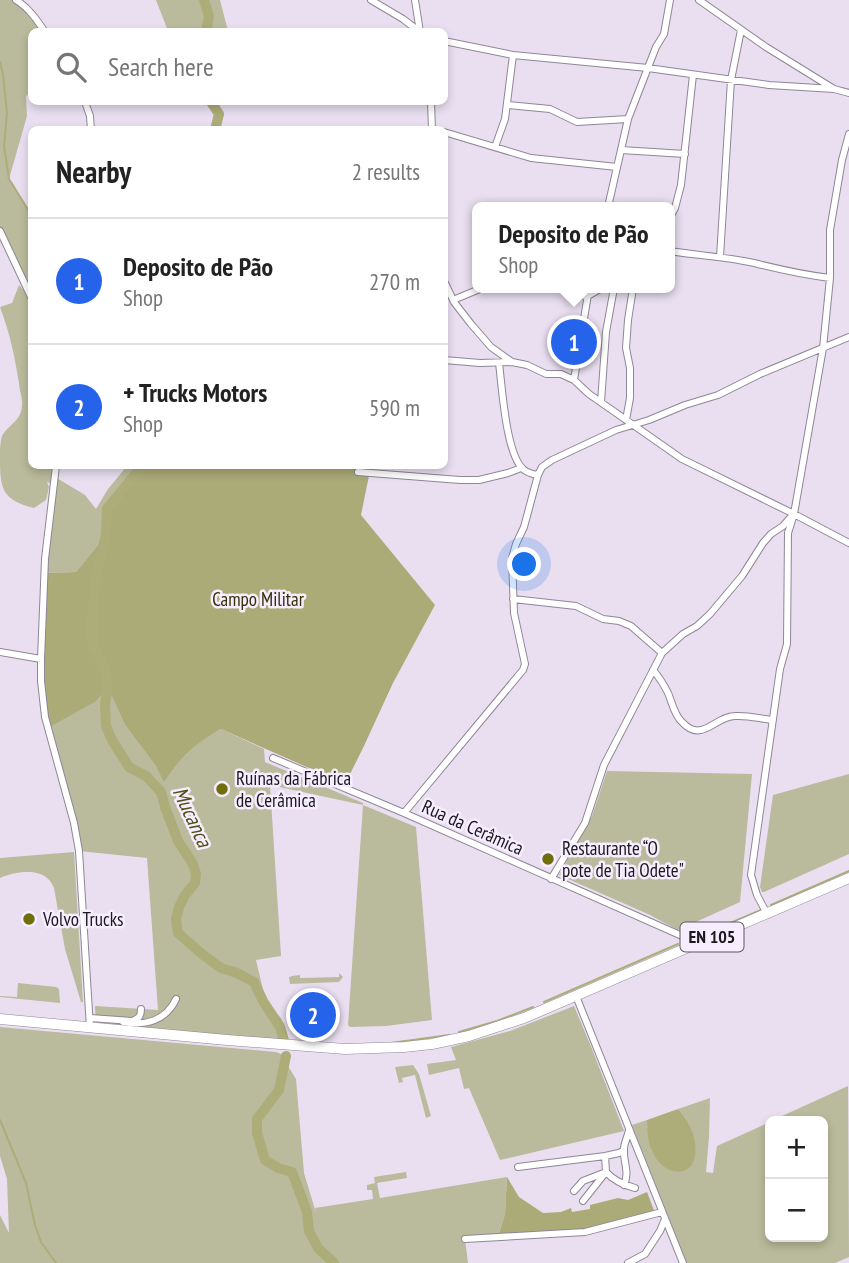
<!DOCTYPE html>
<html lang="en">
<head>
<meta charset="utf-8">
<style>
	body { margin:0; font-family:"PT Sans Narrow",sans-serif; background:#f6f6f6; color:#222 }
	.controls { position:absolute; right:21px; bottom:21px; display:grid; overflow:hidden; border-radius:10px; box-shadow:0 4px 10px #0003 }
	.controls button { width:63px; height:63px; display:grid; place-items:center; padding:0; border:0; border-bottom:2px solid #e0e0e0; background:#fff; color:#222; font:35px sans-serif }
	.you { position:absolute; left:525px; top:565px; width:24px; height:24px; margin:-18px; border:5px solid #fff; border-radius:50%; background:#1a73e8; box-shadow:0 0 0 10px #1a73e833 }
	.badge { display:grid; place-items:center; width:46px; height:46px; border-radius:50%; background:#2563eb; color:#fff; font-size:23px; font-weight:700 }
	.pin { position:absolute; translate:-50% -50%; border:4px solid #fff; box-shadow:0 2px 7px #0006 }
	.popup { position:absolute; left:472px; top:202px; width:203px; height:91px; box-sizing:border-box; display:grid; place-content:center; border-radius:10px; background:#fff; filter:drop-shadow(0 2px 5px #0005); font-size:23px; white-space:nowrap; color:#767676 }
	.popup b { font-size:26px; color:#222 }
	.popup::after { content:''; position:absolute; left:50%; top:100%; margin-left:-14px; border:14px solid transparent; border-top-color:#fff }
	.list { margin:0; padding:0; list-style:none }
	h2 { display:flex; justify-content:space-between; align-items:center; height:91px; margin:0; padding:0 28px; font-size:30px }
	h2 small { font-size:23px; font-weight:400; color:#767676 }
	.list li { display:grid; grid-template-columns:46px 1fr auto; gap:21px; align-items:center; box-sizing:border-box; height:126px; padding:0 28px; border-top:2px solid #e0e0e0 }
	.list b { display:block; font-size:26px; white-space:nowrap }
	.list p { margin:0; font-size:23px; white-space:nowrap; color:#767676 }
	.list em { font-size:23px; font-style:normal; color:#767676 }
	.icon { flex:none; width:38px; height:38px; fill:none; stroke:currentColor; stroke-width:2; stroke-linecap:round; stroke-linejoin:round }
	.map { position:relative; flex:none; width:849px; height:1263px; overflow:hidden }
	.search { position:absolute; background:#fff; box-shadow:0 4px 10px #0003; left:28px; top:28px; width:420px; height:77px; display:flex; align-items:center; gap:18px; box-sizing:border-box; padding:0 24px; border-radius:10px; color:#767676; font-size:26px }
	.panel { position:absolute; background:#fff; box-shadow:0 4px 10px #0003; left:28px; top:126px; width:420px; height:343px; border-radius:10px }
	.map>svg:first-child { display:block }
</style>
</head>
<body>
<div class="map">
<svg width="849" height="1263" viewBox="0 0 849 1263">
	<rect width="100%" height="100%" fill="#e9dff1"/>
	<path fill="#baba9c" d="M0,0H16L45,31L32,32L31,93L26,96L27,116L9,179L31,216L32,466H56L55,477L85,495L96,509L108,489L127,466H142L107,509L106,535L76,572L44,573L53,484L47,482L49,487L46,500L34,508C2,500 0,489 0,458C0,451 0,442 2,436C8,425 21,421 22,406C23,402 21,395 20,390C16,362 10,333 0,307L12,303L19,285L29,296L0,231Z
		M156,0H220L228,31H168Z
		M108,686L125,725L155,765L164,781L179,760L195,744L221,729L264,749L265,762L363,803V805L416,827L432,1020L386,1026L350,1027L348,1025L363,805L270,785L281,956L256,960L266,1002L281,1018L286,1029L287,1040L96,1024L95,1006L158,1010L147,858L79,851L48,728Z
		M607,771L752,774L740,902L678,930L648,914L559,875L592,816Z
		M849,774V854L764,892H762L760,887L773,795Z
		M74,852L83,1002H81L65,949L54,888C52,884 51,881 47,878C37,868 12,872 0,878V858Z
		M339,973L343,977L339,982L290,984L289,977L292,976L300,975V978L339,977Z
		M18,983L56,987L59,989L60,1003L0,997V996L17,997Z
		M574,1006L590,1044L624,1131L500,1160L469,1088L464,1089L459,1068L429,1075L427,1064L456,1060L451,1047L510,1031Z
		M0,1027L276,1052L286,1056L288,1066L296,1079L304,1173L316,1213L315,1208L373,1199L372,1190H367V1185L375,1183L374,1177L406,1172L407,1178L377,1183L380,1198L507,1177L505,1214L498,1237L465,1239L468,1263H0V1215L9,1233L7,1179L0,1156Z
		M413,1065L419,1074L431,1116L426,1118L415,1075L402,1078L403,1082L399,1083L395,1067Z
		M848,1086L849,1257L835,1263H687L632,1125L647,1120V1128L695,1149C693,1133 690,1120 678,1109L710,1098L709,1137L706,1172L713,1173L717,1146L770,1122V1237H823V1121H771Z"/>
	<path fill="#abab78" d="M142,466H371L361,515L435,605L393,683L363,748L345,784L221,729C192,746 183,754 164,782L155,765L125,725L108,687L96,701L48,728L41,681L44,573L76,572L106,535L107,509Z
		M507,1177L519,1197L543,1213L561,1212L571,1208L572,1212L590,1209V1205L618,1198L628,1200L647,1192L655,1213L585,1232L498,1237L505,1214Z"/>
	<path fill="#adad7a" d="M678,1109C688,1119 693,1130 695,1143C700,1179 666,1180 653,1153C648,1143 647,1131 647,1120Z"/>
	<g fill="none" stroke-linecap="round" stroke-linejoin="round">
		<path stroke="#adad7a" stroke-width="2" d="M0,62L3,75L7,113L4,146L9,179L32,216
			M771,905L849,871
			M695,938L761,910
			M544,1002L678,944
			M459,1032L497,1021L533,1007
			M391,1043L449,1035
			M0,1120L26,1183L35,1225L41,1242L56,1263"/>
		<path stroke="#adad7a" stroke-width="10" d="M204,0L209,16L206,32
			M211,102L219,114L215,130
			M142,466L107,509L106,535L97,570L92,615V643L105,668L108,686L105,704L106,726L112,740L129,767L146,776L161,792L165,807L178,841L193,864L196,874L195,883L185,895L179,907L176,919L178,933L202,954L221,968L237,973L254,982L263,1001L280,1027L284,1040
			M286,1056L279,1090L257,1119V1133L265,1160L278,1168L292,1172L307,1212L309,1231L318,1248L334,1263"/>
		<g stroke="#8f8696" stroke-width="8">
			<path id="street" d="M16,0C29,8 37,20 45,32
				M371,0L403,19L420,32
				M415,0L420,32
				M699,0L766,47L834,89L849,93
				M444,41L513,55L648,68L769,85L834,89
				M85,102L90,116L91,130
				M431,102L432,130
				M508,105L550,109L577,122L628,119
				M444,132L531,158L617,167
				M495,147L505,119L513,55
				M621,150L685,154
				M608,207L628,119L656,47L664,34L670,0
				M670,217L675,208L681,185L693,75
				M0,231L32,299
				M670,251C700,256 730,257 758,264C782,270 805,275 830,278
				M720,257L731,80L741,30
				M444,281L454,302L471,324L491,347L512,362L527,365L546,374H561L574,380L589,394L682,459L794,514L849,543
				M569,288L586,297L600,289L608,288
				M453,300L482,288
				M444,360L480,363L512,362
				M499,363C502,387 506,454 523,469C527,473 532,474 538,475
				M574,380L589,288
				M601,402L606,332L614,288
				M626,420L630,398V368L626,348L628,320L633,288
				M56,466L45,559L41,659V681L45,717L74,823L79,851L90,1028
				M358,472L460,480H479L508,473L521,468
				M513,599L576,606L603,619L619,621L631,626L662,653
				M0,652L41,659
				M653,670C659,677 664,685 668,693C672,702 674,715 682,722C702,744 715,716 735,716C748,715 761,719 773,720
				M273,758L404,813L698,943
				M404,813L523,670L525,664L514,613L512,558L516,544L524,527L538,475L542,467L552,460L616,430L649,420L685,405L718,395L760,374L849,337
				M551,879L585,823L604,765L662,653L683,634L697,626L710,614L742,576L763,543L771,534L783,526L790,518
				M767,914L757,895L751,875L780,669L787,644L788,533L794,514L823,348L830,278V230L842,160L849,134
				M576,996L683,1263
				M90,1018L132,1021C138,1019 141,1017 141,1009
				M123,1022C145,1026 166,1021 176,999
				M605,1156L619,1153L624,1150
				M518,1167L605,1156L606,1172L583,1201
				M624,1185C630,1172 623,1162 624,1149C624,1143 628,1136 629,1130
				M574,1191L583,1181L606,1172C613,1180 624,1185 635,1188
				M465,1239L585,1232L662,1212
				M628,1263L645,1254L660,1231L665,1219"/>
		</g>
		<g stroke="#8f8696" stroke-width="11">
			<path id="primary" d="M0,1019L227,1040L345,1049L404,1047L432,1044L469,1036L524,1018L849,878"/>
		</g>
		<use href="#street" stroke="#fff" stroke-width="6"/>
		<use href="#primary" stroke="#fff" stroke-width="10"/>
	</g>
	<g fill="#6f6d0c" stroke="#f6edff" stroke-width="2.5">
		<circle cx="222" cy="789" r="7"/>
		<circle cx="548" cy="859" r="7"/>
		<circle cx="29" cy="919" r="7"/>
	</g>
	<g text-anchor="middle" stroke-width="5" stroke-linejoin="round" paint-order="stroke">
		<rect fill="#f6edff" stroke="#5d5862" stroke-width="2" x="680.5" y="922.5" width="63" height="29" rx="5"/>
		<g font-size="18" font-weight="bold" fill="#1b181e">
			<text x="712" y="943">EN 105</text>
		</g>
		<g font-size="19" fill="#323106" stroke="#f6edff">
			<text x="258" y="606">Campo Militar</text>
		</g>
		<g font-size="19" fill="#1b181e" stroke="#f6edff" text-anchor="start">
			<text x="236" y="785">Ruínas da Fábrica<tspan x="236" dy="22">de Cerâmica</tspan></text>
			<text x="562" y="855">Restaurante “O<tspan x="562" dy="22">pote de Tia Odete"</tspan></text>
			<text x="43" y="926">Volvo Trucks</text>
		</g>
		<g font-size="19" fill="#1b181e" stroke="#f6edff">
			<text transform="translate(473 827) rotate(24)" y="7">Rua da Cerâmica</text>
		</g>
		<g font-size="21" font-style="italic" fill="#504f12" stroke="#f6edff">
			<text transform="translate(192 817) rotate(65)" y="7">Mucanca</text>
		</g>
	</g>
</svg>
<div class="controls">
<button>+</button>
<button>−</button>
</div>
<div class="you"></div>
<div class="pin badge" style="left:574px;top:342px">1</div>
<div class="popup"><b>Deposito de Pão</b>Shop</div>
<div class="pin badge" style="left:313px;top:1015px">2</div>
<div class="search"><svg class="icon" aria-label="search" viewBox="0 0 24 24"><circle cx="10" cy="10" r="6"/><path d="M15 15l6 6"/></svg>Search here</div>
<section class="panel">
<h2>Nearby<small>2 results</small></h2>
<ul class="list">
<li><span class="badge">1</span><div><b>Deposito de Pão</b><p>Shop</p></div><em>270 m</em></li>
<li><span class="badge">2</span><div><b>+ Trucks Motors</b><p>Shop</p></div><em>590 m</em></li>
</ul>
</section>
</div>
</body>
</html>
